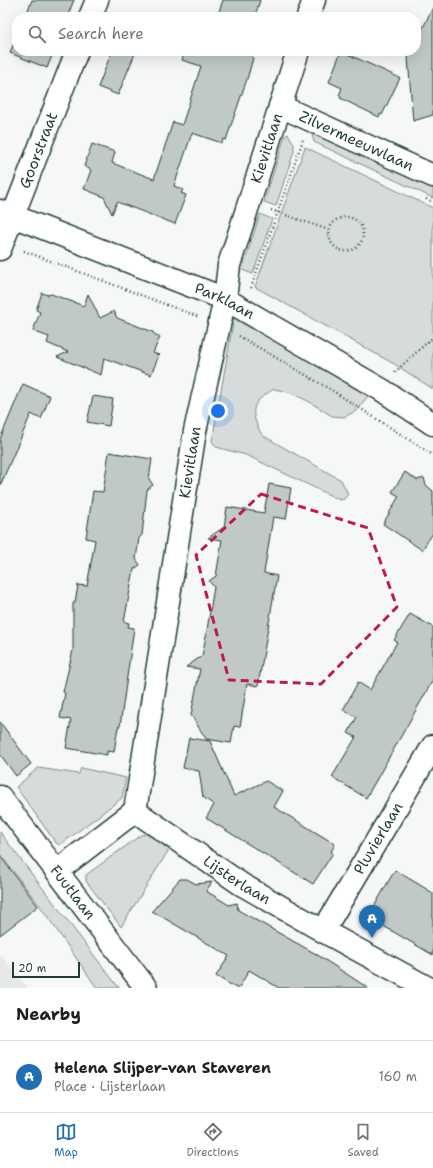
<!DOCTYPE html>
<html lang="en">
<head>
<meta charset="utf-8">
<style>
	body { margin:0; font-family:"Shantell Sans",sans-serif; background:#f6f6f6; color:#202124 }
	.scale { position:absolute; left:12px; bottom:10px; width:68px; box-sizing:border-box; padding-left:4px; border:2px solid #1f3d34; border-top:0; font-size:11px; line-height:14px; white-space:nowrap; color:#1f3d34; -webkit-text-stroke:3px #fff; paint-order:stroke }
	.you { position:absolute; left:218px; top:411px; width:14px; height:14px; margin:-10px; border:3px solid #fff; border-radius:50%; background:#1a73e8; box-shadow:0 0 0 6px #1a73e833 }
	.badge { display:grid; place-items:center; width:26px; height:26px; border-radius:50%; background:#1f6fb2; color:#fff; font-size:13px; font-weight:700 }
	.pin { position:absolute; translate:-50% -33px; filter:drop-shadow(0 1px 2px #0008) }
	.pin::after { content:''; position:absolute; top:21px; width:14px; height:12px; background:inherit; clip-path:polygon(0 0,100% 0,50% 100%) }
	.list { margin:0; padding:0; list-style:none }
	h2 { display:flex; justify-content:space-between; align-items:center; height:52px; margin:0; padding:0 16px; font-size:17px }
	h2 small { font-size:13px; font-weight:400; color:#757577 }
	.list li { display:grid; grid-template-columns:26px 1fr auto; gap:12px; align-items:center; box-sizing:border-box; height:72px; padding:0 16px; border-top:1px solid #e0e0e0 }
	.list b { display:block; font-size:15px; white-space:nowrap }
	.list p { margin:0; font-size:13px; white-space:nowrap; color:#757577 }
	.list em { font-size:13px; font-style:normal; color:#757577 }
	.icon { flex:none; width:22px; height:22px; fill:none; stroke:currentColor; stroke-width:2; stroke-linecap:round; stroke-linejoin:round }
	.map { position:relative; flex:none; width:433px; height:988px; overflow:hidden }
	.search { position:absolute; background:#fff; box-shadow:0 4px 16px #0002; left:12px; right:12px; top:12px; height:44px; display:flex; align-items:center; gap:10px; box-sizing:border-box; padding:0 14px; border-radius:16px; color:#757577; font-size:15px }
	.sheet { height:124px; background:#fff }
	nav { display:flex; justify-content:space-around; align-items:center; box-sizing:border-box; height:56px; border-top:1px solid #e0e0e0; background:#fff; font-size:11px; color:#757577 }
	nav a { display:grid; justify-items:center; gap:2px }
	nav .on { color:#1f6fb2 }
	.map>svg:first-child { display:block }
</style>
</head>
<body>
<div class="map">
<svg width="433" height="988" viewBox="0 0 433 988">
	<rect width="100%" height="100%" fill="#f6f7f7"/>
	<filter id="ink" filterUnits="userSpaceOnUse"><feTurbulence type="fractalNoise" baseFrequency=".025" numOctaves="2"/><feDisplacementMap in="SourceGraphic" scale="8" xChannelSelector="R" yChannelSelector="G"/><feConvolveMatrix kernelMatrix="1 2 1 2 8 2 1 2 1" color-interpolation-filters="sRGB"/></filter>
	<g filter="url(#ink)">
		<path fill="#e6e9e8" d="M0,954L28,988H0Z"/>
		<path fill="#d6dcdb" stroke="#7a8c88" d="M310,127L433,186V198L314,142Z
			M288,134L294,144V151L276,206L264,202L285,136Z
			M305,147L433,208V389L396,365L255,287Z
			M260,214L272,219L253,274L242,270Z
			M234,318L242,320L368,396L356,411L344,417L332,416L308,401L289,392L274,389C250,403 249,411 262,435L341,480L348,494L344,499L340,500L246,455L216,447L212,441Z
			M38,768L79,774L81,768L126,778L122,798L60,845L56,843L16,787Z
			M0,832L5,839L119,988H97L40,906L0,854Z
			M147,834L154,835L170,848L121,927L86,881V875L141,835Z"/>
		<path fill="#c0c9c6" stroke="#1f3d34" d="M32,0H74L67,17H25Z
			M223,0H260L256,13L263,17H217Z
			M433,7V115L413,121L408,58L412,51H416V42Z
			M17,35V51H54L47,68L10,53Z
			M112,51H136L118,95L98,87Z
			M185,51H253L251,55L253,58L248,76L226,140L223,139L222,143L192,133L174,186L183,190L181,193L186,195L175,224L117,202L112,214L104,197L84,189L91,170L84,166L92,144L115,152L112,163L154,179L173,122L182,125L201,66L182,60Z
			M341,51L400,78L382,115L380,114L379,117L340,98L341,96L339,95L342,88L329,82Z
			M42,293L48,295L51,294L84,306L88,294L100,318L114,311L117,318L153,332L154,334L160,337L153,353L159,355L151,375L104,358L101,375L57,357L68,352L47,343L49,337L33,331L40,312L36,310Z
			M23,384L50,396L41,419L31,414L0,486V439Z
			M93,396L113,399L109,426L87,422Z
			M109,452L152,459L149,479L153,485L147,490L142,535L139,538L136,559L140,565L134,569L124,622L129,623L128,627L134,628L120,726L118,727L114,752L107,751V755L66,748L71,720L60,718L65,693L63,692L73,650V603H75L78,585L87,586L95,540L86,538L93,491L103,492Z
			M405,472L417,480L424,478L426,485L433,491V533L422,550L383,524L399,496L392,492Z
			M269,484L291,488L286,519L273,517L264,573L277,576L258,686L247,684L240,727L234,726L231,743L206,739L191,715L200,669L186,667L202,656L206,636L214,587L209,581L216,576L222,540L208,538L224,527L227,507L264,513Z
			M410,614L433,627V680L366,798L332,777L356,737L348,733L357,717L343,710L358,682L370,690L397,642L394,640Z
			M0,722L31,764L16,776L0,754Z
			M189,738L210,741L234,796L266,781L283,791L274,807L335,844L331,852L333,853L313,884L206,818L214,805L203,797L199,771L183,768Z
			M0,856L38,906L0,935Z
			M395,870L433,893V955L368,917Z
			M180,879H187L196,884L212,882L206,891L229,905L237,903L238,910L316,954L368,988H279L249,970L239,988H236L216,976L229,956L152,911Z"/>
		<g fill="none" stroke-linecap="round" stroke-linejoin="round">
			<g stroke="#1f3d34" stroke-width="25">
				<g id="minor">
					<path d="M90,17L97,0"/>
					<path d="M308,17L314,0"/>
					<path id="s1" d="M280,106L433,176"/>
					<path id="s2" d="M0,211L225,299L382,390L433,424"/>
					<path id="s3" d="M0,249L77,51"/>
					<path id="s4" d="M0,797L146,988"/>
					<path id="s5" d="M135,811L195,431L225,299L229,265L298,51"/>
					<path id="s6" d="M135,811L241,884L323,931L428,988"/>
					<path d="M57,871L135,811"/>
					<path id="s7" d="M323,931L433,746"/>
				</g>
			</g>
			<path stroke="#1f3d34" stroke-width="2.5" stroke-dasharray="1 3" stroke-linecap="butt" d="M426,199L433,202
				M271,210L329,230
				M329 234a17 17 0 1 1 34 0a17 17 0 1 1-34 0Z
				M24,251L199,317
				M251,288L303,140
				M239,336L333,391L433,455
				M395,372L433,337"/>
			<use href="#minor" stroke="#fff" stroke-width="22"/>
		</g>
	</g>
	<path fill="none" stroke="#c2185b" stroke-width="3" stroke-dasharray="8 5" stroke-linejoin="round" d="M261,494L368,528L397,607L321,684L229,680L196,555Z"/>
	<g text-anchor="middle" stroke-width="3" stroke-linejoin="round" paint-order="stroke">
		<g font-size="15" fill="#1f3d34" stroke="#fff">
			<text dy="5" stroke="none"><textPath href="#s1" startOffset="84">Zilvermeeuwlaan</textPath></text>
			<text dy="5" stroke="none"><textPath href="#s5" startOffset="677">Kievitlaan</textPath></text>
			<text dy="5" stroke="none"><textPath href="#s3" startOffset="106">Goorstraat</textPath></text>
			<text dy="5" stroke="none"><textPath href="#s2" startOffset="242">Parklaan</textPath></text>
			<text dy="5" stroke="none"><textPath href="#s5" startOffset="353">Kievitlaan</textPath></text>
			<text dy="5" stroke="none"><textPath href="#s7" startOffset="108">Pluvierlaan</textPath></text>
			<text dy="5" stroke="none"><textPath href="#s6" startOffset="123">Lijsterlaan</textPath></text>
			<text dy="5" stroke="none"><textPath href="#s4" startOffset="120">Fuutlaan</textPath></text>
		</g>
	</g>
</svg>
<div class="scale">20 m</div>
<div class="you"></div>
<div class="pin badge" style="left:372px;top:938px">A</div>
<div class="search"><svg class="icon" aria-label="search" viewBox="0 0 24 24"><circle cx="10" cy="10" r="6"/><path d="M15 15l6 6"/></svg>Search here</div>
</div>
<section class="sheet">
<h2>Nearby<small></small></h2>
<ul class="list">
<li><span class="badge">A</span><div><b>Helena Slijper-van Staveren</b><p>Place · Lijsterlaan</p></div><em>160 m</em></li>
</ul>
</section>
<nav>
<a class="on"><svg class="icon" aria-label="map" viewBox="0 0 24 24"><path d="M3 6l6-2 6 2 6-2v14l-6 2-6-2-6 2zM9 4v14M15 6v14"/></svg>Map</a>
<a><svg class="icon" aria-label="directions" viewBox="0 0 24 24"><path d="M12 3l9 9-9 9-9-9zM9 14v-3h6M13 9l2 2-2 2"/></svg>Directions</a>
<a><svg class="icon" aria-label="saved" viewBox="0 0 24 24"><path d="M7 4h10v16l-5-4-5 4z"/></svg>Saved</a>
</nav>
</body>
</html>
